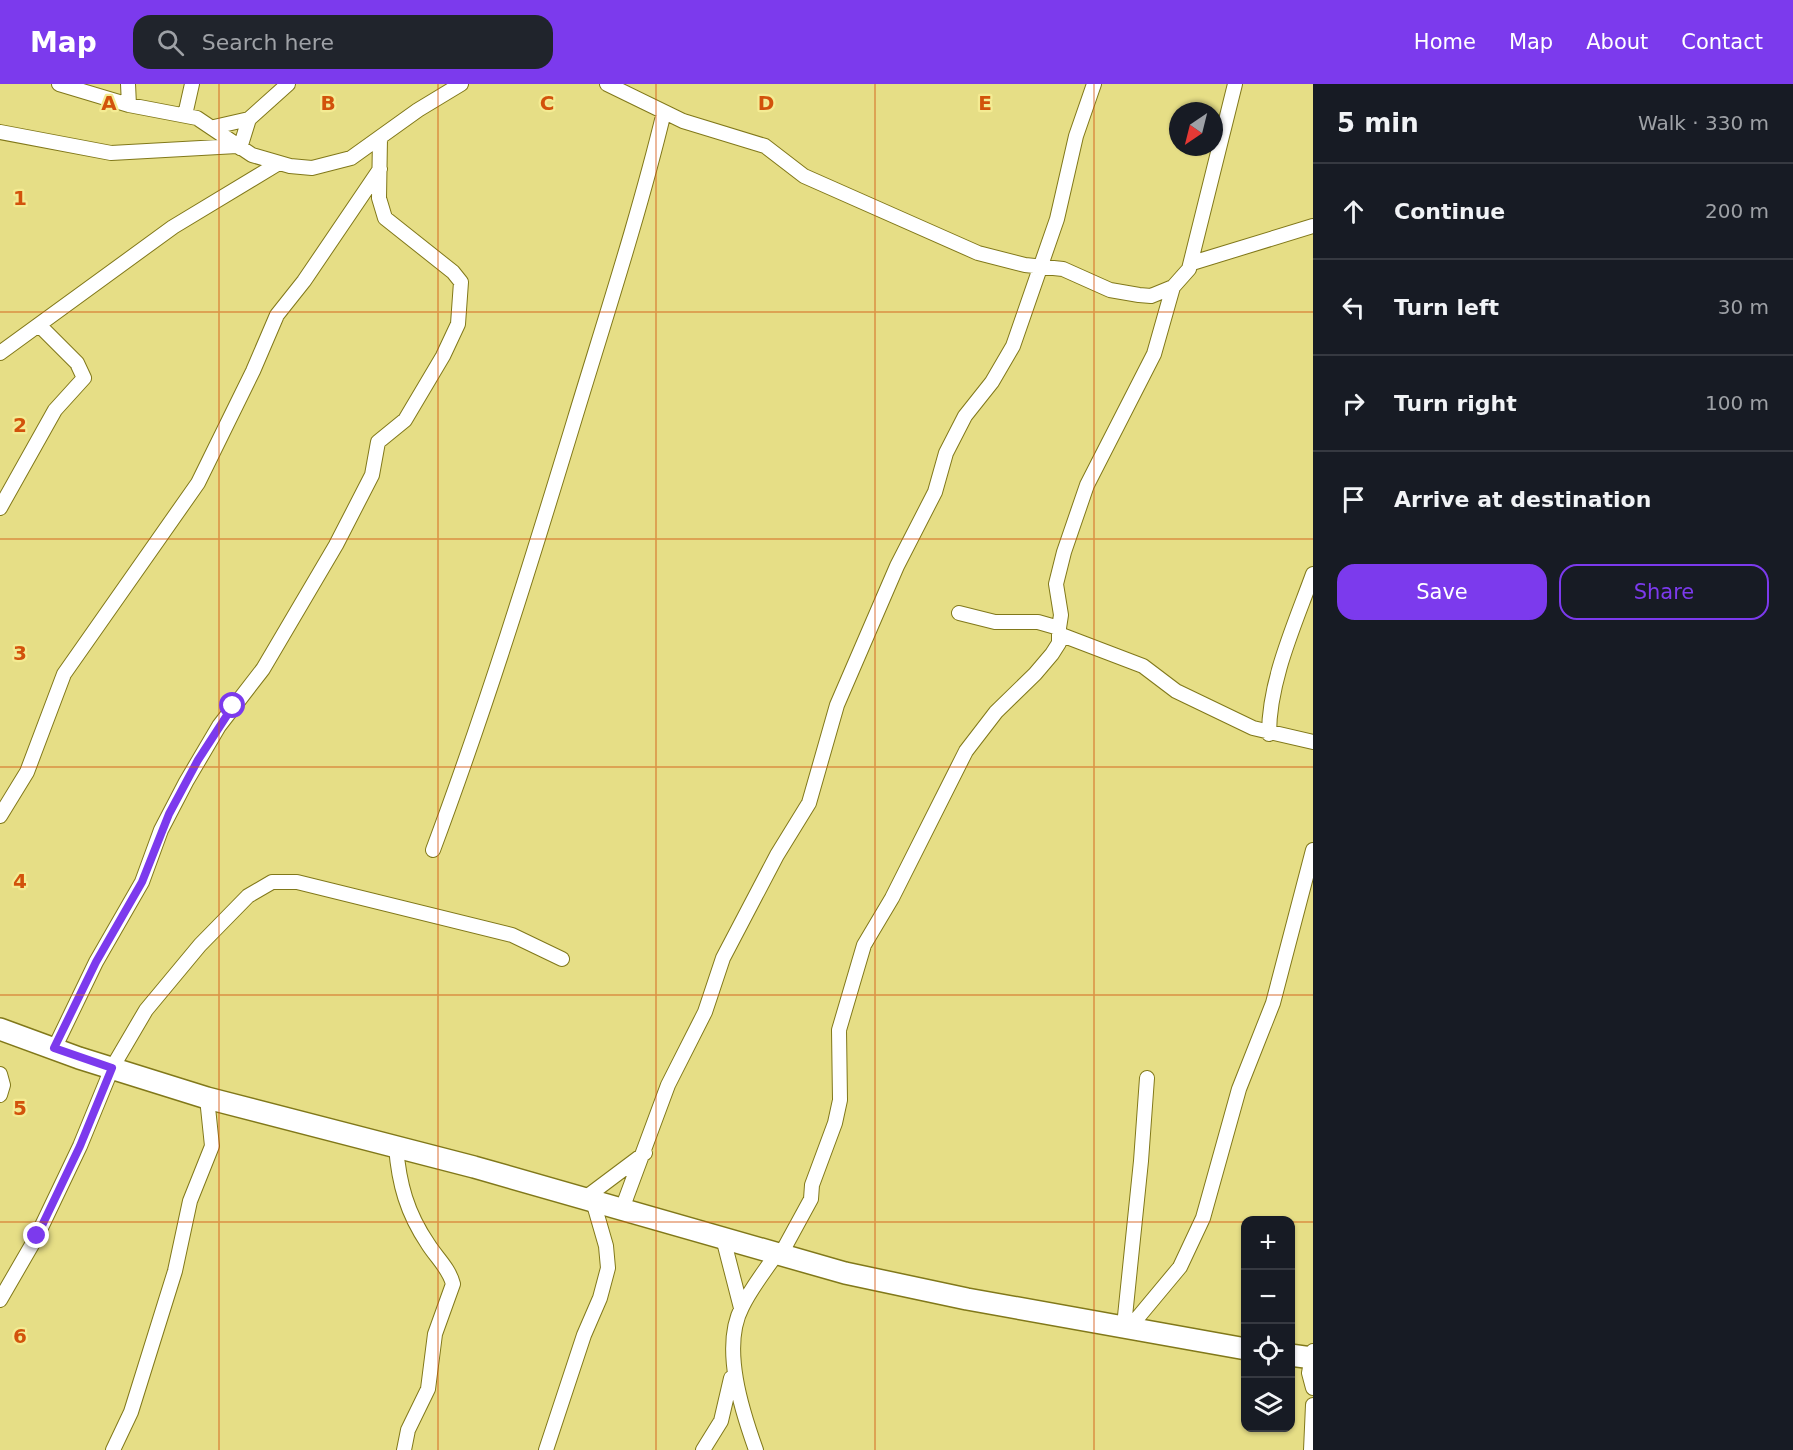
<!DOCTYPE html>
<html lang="en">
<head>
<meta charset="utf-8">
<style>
	body { margin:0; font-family:"DejaVu Sans",sans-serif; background:#20242c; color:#f1f3f6 }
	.controls { position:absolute; right:18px; bottom:18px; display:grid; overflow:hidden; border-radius:12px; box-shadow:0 2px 4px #0004 }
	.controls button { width:54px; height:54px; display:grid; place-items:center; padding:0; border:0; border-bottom:2px solid #363941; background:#171b24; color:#f1f3f6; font:30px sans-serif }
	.compass { position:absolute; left:1169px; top:18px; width:54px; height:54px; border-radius:50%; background:#171b24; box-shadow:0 2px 4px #0004; rotate:215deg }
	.stop { position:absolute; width:18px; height:18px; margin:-14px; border:4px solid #7c3aed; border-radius:50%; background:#fff }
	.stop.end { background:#7c3aed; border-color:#fff; box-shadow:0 2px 6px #0008 }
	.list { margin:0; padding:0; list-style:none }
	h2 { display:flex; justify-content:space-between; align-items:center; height:78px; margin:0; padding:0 24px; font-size:26px }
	h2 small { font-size:20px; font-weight:400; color:#9ea1a6 }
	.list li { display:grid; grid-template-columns:39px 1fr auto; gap:18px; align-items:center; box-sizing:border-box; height:96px; padding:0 24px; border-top:2px solid #363941 }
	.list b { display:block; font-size:22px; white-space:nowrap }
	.list em { font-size:20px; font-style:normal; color:#9ea1a6 }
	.actions { display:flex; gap:12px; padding:18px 24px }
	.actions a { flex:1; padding:14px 0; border:2px solid #7c3aed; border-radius:18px; text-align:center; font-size:21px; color:#7c3aed }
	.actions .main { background:#7c3aed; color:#fff }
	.icon { flex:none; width:33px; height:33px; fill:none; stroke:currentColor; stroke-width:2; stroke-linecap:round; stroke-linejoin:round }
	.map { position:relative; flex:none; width:1313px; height:1366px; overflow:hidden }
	header { display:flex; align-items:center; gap:36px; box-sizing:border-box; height:84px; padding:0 30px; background:#7c3aed; color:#fff }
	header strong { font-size:28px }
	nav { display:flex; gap:33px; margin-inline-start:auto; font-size:21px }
	.search { width:420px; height:54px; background:#20242c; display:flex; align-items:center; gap:15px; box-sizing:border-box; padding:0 21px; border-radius:18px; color:#9ea1a6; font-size:22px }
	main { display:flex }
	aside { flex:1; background:#171b24 }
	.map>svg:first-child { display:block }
</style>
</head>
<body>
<header>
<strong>Map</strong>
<div class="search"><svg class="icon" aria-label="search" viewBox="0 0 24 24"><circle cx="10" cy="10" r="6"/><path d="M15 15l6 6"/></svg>Search here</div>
<nav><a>Home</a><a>Map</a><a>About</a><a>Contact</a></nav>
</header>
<main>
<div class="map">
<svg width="1313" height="1366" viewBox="0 0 1313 1366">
	<rect width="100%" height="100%" fill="#e6de86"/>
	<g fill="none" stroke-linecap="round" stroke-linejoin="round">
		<g stroke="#81781a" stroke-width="16">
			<path id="street" d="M59,0L129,21L197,34L252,71L290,82L312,84L351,74L418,26L461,0
				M128,0L129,21
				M607,0L683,37L765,62L804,92L978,169L1025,181L1063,185L1110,206L1139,211L1151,212L1173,203L1189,185L1235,0
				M185,31L192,0
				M214,43L249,35L288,0
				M0,48L111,69L237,62
				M240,64L249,35
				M1192,179L1313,142
				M0,269L173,143L279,79
				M0,424L55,326L84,294L77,279L40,242
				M1059,544L1061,531L1056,500L1064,468L1087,401L1154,270L1173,203
				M1059,550L1143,582L1176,607L1253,644L1313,658
				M1269,650C1269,596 1295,540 1313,490
				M0,732L27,688L64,590L198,399L253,287L277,231L304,197L380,85
				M433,766C486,624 531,479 575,334C606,232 639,131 664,28
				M54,965L96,878L142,798L161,746L186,698L219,642L263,585L336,461L372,391L378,358L405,336L443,272L458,240L461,198L453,188L385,134L379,114L380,54
				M0,990L3,1001L0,1011
				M396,1063C399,1100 407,1129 428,1160C436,1173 449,1184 453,1200L435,1250L428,1305L408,1346L404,1366
				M585,1114L645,1069
				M622,1125L668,1001L705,928L723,874L777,771L809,719L837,621L897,482L935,408L946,369L965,332L992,298L1013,262L1057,135L1076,52L1094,0
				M723,1154L741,1224
				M781,1170L811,1115L812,1101L835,1039L840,1016L839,946L864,861L892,814L966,667L996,628L1035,590L1052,570L1059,559V544L1038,538H995L959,529
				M0,1216L37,1152L80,1062L112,984L146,926L200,861L248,812L272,798H297L512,851L562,875
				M1124,1242L1141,1077L1147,994
				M1130,1243L1180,1183L1203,1134L1239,1005L1273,919L1313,766
				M1313,1267L1309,1289L1313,1304
				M113,1366L131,1328L175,1187L190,1117L212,1062L207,1014
				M546,1366L584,1251L600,1214L608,1184L606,1162L593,1117
				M703,1366L721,1337L731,1294
				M756,1366C742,1327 721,1263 742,1223C751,1204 765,1187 777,1169
				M1311,1366L1313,1321"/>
		</g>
		<g stroke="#81781a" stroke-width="24">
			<path id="primary" d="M0,945L79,974L207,1014L474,1083L845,1189L967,1215L1246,1265
				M1290,1271L1313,1274"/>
		</g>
		<use href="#street" stroke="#fff" stroke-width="14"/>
		<use href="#primary" stroke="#fff" stroke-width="21"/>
	</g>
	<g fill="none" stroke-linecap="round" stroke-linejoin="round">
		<path stroke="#7c3aed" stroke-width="8" d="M37,1152L80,1062L112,984L54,964L96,878L142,798L169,730L198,676L233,622"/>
	</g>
	<path fill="none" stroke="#d2520b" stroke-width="1.5" stroke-opacity="0.55" d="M219,0V1366M438,0V1366M656,0V1366M875,0V1366M1094,0V1366M0,228H1313M0,455H1313M0,683H1313M0,911H1313M0,1138H1246M1290,1138H1313"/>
	<g font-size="20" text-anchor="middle" font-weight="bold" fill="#d2520b" stroke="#f4eb93" stroke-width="4.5" stroke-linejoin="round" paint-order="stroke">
		<text x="109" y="26">A</text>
		<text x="328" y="26">B</text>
		<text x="547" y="26">C</text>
		<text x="766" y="26">D</text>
		<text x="985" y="26">E</text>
		<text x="20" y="121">1</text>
		<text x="20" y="348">2</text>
		<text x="20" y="576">3</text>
		<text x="20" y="804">4</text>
		<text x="20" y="1031">5</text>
		<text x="20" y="1259">6</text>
	</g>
</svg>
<div class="controls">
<button>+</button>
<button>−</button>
<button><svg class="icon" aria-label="locate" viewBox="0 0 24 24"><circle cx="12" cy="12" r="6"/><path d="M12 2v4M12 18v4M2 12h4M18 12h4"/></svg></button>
<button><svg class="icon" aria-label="layers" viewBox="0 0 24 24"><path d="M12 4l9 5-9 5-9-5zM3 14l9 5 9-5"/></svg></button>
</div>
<svg class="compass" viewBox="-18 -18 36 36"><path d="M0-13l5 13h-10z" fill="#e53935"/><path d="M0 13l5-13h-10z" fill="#9ea1a6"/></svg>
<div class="stop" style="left:233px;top:622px"></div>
<div class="stop end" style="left:37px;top:1152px"></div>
</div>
<aside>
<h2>5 min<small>Walk · 330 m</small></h2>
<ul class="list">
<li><svg class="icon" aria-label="ahead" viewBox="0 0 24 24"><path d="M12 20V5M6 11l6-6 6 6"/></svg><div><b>Continue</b></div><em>200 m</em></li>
<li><svg class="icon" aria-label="left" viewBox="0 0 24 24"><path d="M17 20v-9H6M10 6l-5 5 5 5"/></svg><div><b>Turn left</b></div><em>30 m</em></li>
<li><svg class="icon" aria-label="right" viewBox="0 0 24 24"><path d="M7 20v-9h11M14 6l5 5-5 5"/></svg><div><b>Turn right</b></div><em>100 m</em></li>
<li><svg class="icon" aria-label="arrive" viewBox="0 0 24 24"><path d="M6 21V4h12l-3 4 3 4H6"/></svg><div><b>Arrive at destination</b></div></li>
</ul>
<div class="actions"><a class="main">Save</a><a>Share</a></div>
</aside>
</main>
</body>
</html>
